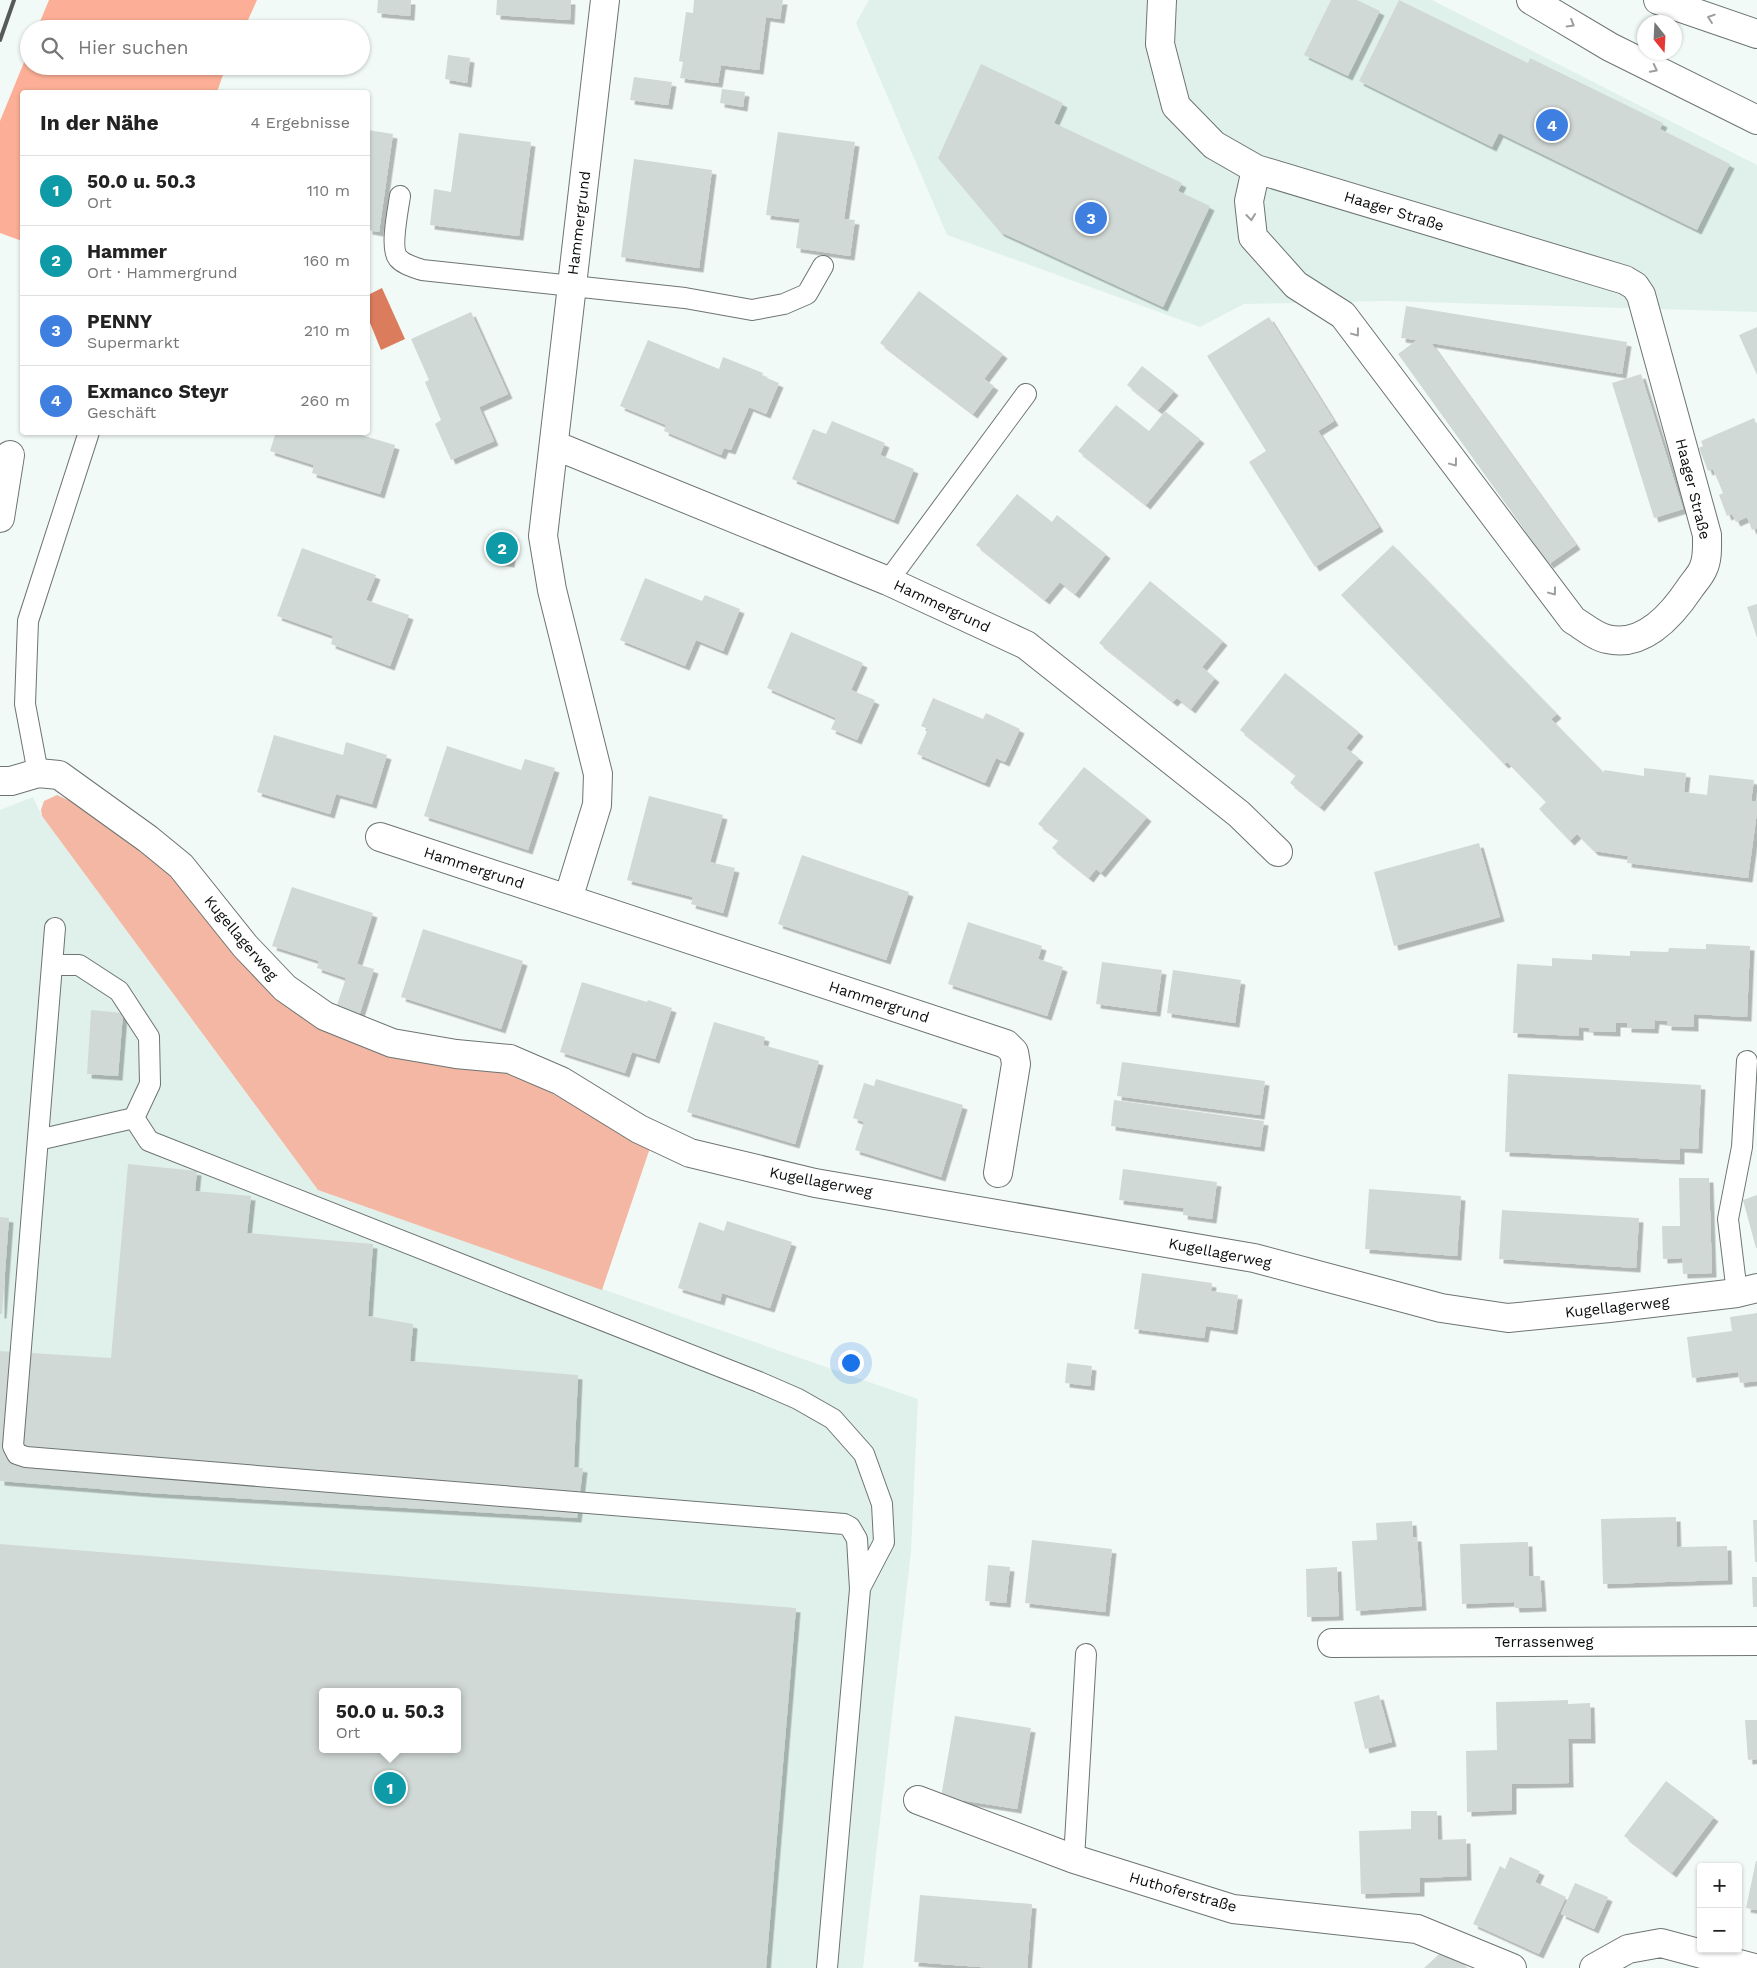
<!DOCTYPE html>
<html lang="de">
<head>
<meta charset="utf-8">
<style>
	body { margin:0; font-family:"Work Sans",sans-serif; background:#f2f2f2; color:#222 }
	.controls { position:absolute; right:15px; bottom:15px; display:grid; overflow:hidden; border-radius:5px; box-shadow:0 1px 4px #0004 }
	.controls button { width:45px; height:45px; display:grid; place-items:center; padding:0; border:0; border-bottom:1px solid #e0e0e0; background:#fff; color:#222; font:25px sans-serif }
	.compass { position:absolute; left:1637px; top:15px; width:45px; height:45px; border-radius:50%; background:#fff; box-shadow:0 1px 4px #0004; rotate:162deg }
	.you { position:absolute; left:850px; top:1362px; width:18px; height:18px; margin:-12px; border:4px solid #fff; border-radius:50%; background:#1a73e8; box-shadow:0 0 0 8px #1a73e833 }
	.badge { display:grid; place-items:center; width:32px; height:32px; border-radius:50%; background:#d04910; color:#fff; font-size:16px; font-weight:700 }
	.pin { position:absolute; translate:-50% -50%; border:2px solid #fff; box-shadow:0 1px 5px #0006 }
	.popup { position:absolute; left:319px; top:1688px; width:142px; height:65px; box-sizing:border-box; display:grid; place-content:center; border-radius:5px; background:#fff; filter:drop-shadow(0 1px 4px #0005); font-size:16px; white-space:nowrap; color:#767676 }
	.popup b { font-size:19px; color:#222 }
	.popup::after { content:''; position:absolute; left:50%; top:100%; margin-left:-10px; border:10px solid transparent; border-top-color:#fff }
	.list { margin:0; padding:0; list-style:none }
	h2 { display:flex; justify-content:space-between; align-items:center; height:65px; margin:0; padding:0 20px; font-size:21px }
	h2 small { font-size:16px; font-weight:400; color:#767676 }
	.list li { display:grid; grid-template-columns:32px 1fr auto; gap:15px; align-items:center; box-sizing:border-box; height:70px; padding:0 20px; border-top:1px solid #e0e0e0 }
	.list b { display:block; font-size:19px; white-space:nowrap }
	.list p { margin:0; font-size:16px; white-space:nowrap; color:#767676 }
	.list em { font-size:16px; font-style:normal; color:#767676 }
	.icon { flex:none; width:28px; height:28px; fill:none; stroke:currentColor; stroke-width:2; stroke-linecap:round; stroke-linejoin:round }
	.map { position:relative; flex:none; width:1757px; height:1968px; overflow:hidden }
	.search { position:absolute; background:#fff; box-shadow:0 1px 4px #0004; left:20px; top:20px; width:350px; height:55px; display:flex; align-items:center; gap:12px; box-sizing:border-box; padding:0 18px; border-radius:28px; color:#767676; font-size:19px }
	.panel { position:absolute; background:#fff; box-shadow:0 1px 4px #0004; left:20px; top:90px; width:350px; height:345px; border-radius:5px }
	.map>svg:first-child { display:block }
</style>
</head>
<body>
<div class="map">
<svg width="1757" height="1968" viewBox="0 0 1757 1968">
	<defs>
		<filter id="shadow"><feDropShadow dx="4.5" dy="4.5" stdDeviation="0" flood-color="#0004"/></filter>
	</defs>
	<rect width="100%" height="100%" fill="#f2faf7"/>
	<path fill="#e0f1eb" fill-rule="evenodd" d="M869,0H1432L1757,165V312L1387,301L1244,304L1200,327L947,235L856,23Z
		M33,797L42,816L318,1190L918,1399L911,1552L863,1968H0V810ZM322,1692H458V1749H322Z"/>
	<path fill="#fcaf96" d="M49,0H257L244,29H37Z
		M29,50V66H226L217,92H22V241L0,233V121Z"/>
	<path fill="#f3b7a3" d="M57,795L75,803L162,864L270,991L513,1074L593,1114L650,1148L602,1290L318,1190L42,816L41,810L44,801Z"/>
	<path fill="#db7c5d" d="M382,288L405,339L381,350L368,318V295Z"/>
	<path fill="#d1d9d6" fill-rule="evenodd" filter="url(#shadow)" d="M378,0H411L410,16L377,13Z
		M497,0H571L570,20L496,15Z
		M694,0H783L780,19L766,17L759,70L721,65L718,83L680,78L683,62L679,61L686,12L693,13Z
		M1331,0H1357L1380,11L1348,76L1304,55Z
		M1399,0L1528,63L1530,58L1663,123L1660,129L1730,164L1697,230L1499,133L1492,147L1359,81Z
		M448,55L470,58L467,83L445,79Z
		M981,64L1063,103L1054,123L1182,183L1178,191L1210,206L1163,307L1000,232L938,158Z
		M634,77L672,82L668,105L630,100Z
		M722,89L745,92L743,107L720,103Z
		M368,130L393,134L379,232L368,230Z
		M778,132L855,142L844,219L855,220L850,256L796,248L800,219L766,215Z
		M459,133L531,142L519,236L430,225L434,189L451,192Z
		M634,159L712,170L699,268L621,257Z
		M919,291L1003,354L984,379L994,386L973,414L880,343Z
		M1406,306L1627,342L1622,374L1431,343L1576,545L1549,564L1398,354L1417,340L1401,338Z
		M471,312L508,394L479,407L494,441L451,460L435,424L441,420L425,382L429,380L411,339Z
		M1269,317L1334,421L1318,431L1379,527L1315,567L1249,462L1266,451L1207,356Z
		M1757,327V375L1739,335Z
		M648,340L719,369L723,357L763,373L762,376L779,383L766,414L749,407L731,450L724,448L721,455L664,431L666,425L620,406Z
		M1142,366L1174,391L1158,410L1127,385Z
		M1641,374L1683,509L1654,518L1612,383Z
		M1116,405L1149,431L1165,411L1200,439L1146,505L1078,451Z
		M1754,418L1757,426V528L1752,530L1747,517L1736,522L1732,514L1727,516L1719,495L1723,493L1713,469L1708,471L1699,448L1703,446L1701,441Z
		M832,421L885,443L880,455L914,469L894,520L792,479L813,429L826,434Z
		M276,432H362L361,435L395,445L380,494L312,473L314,465L270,451Z
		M1017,494L1052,522L1057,515L1106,554L1075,594L1060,582L1045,600L976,545Z
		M494,533L514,535L510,563L490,560Z
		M1393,545L1557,714L1551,719L1604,773V770L1644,776V768L1686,773L1684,792L1707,795L1709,775L1754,780L1751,801H1757V812L1748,878L1627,863L1628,856L1594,851L1577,834L1570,841L1539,809L1546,802L1507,762L1504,764L1341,595Z
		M302,548L376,575L366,600L409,615L390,666L331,644L333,636L277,616Z
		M645,578L702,601L705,595L740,609L723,651L696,640L685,666L620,640Z
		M1150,581L1223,641L1202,667L1215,678L1191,709L1177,698L1173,702L1099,643Z
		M1757,604V638L1747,607Z
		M791,632L863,663L851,690L875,700L857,740L831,729L836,718L767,688Z
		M1285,673L1359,732L1346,748L1359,758L1320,807L1290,783L1296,775L1240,730Z
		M933,698L983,719L986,713L1020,729L1005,762L996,758L985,783L917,754L928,729L921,726Z
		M274,735L343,755L346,742L387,755L372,804L336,794L330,814L257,792Z
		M447,746L521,770L525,759L555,768L528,850L424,816Z
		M1084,767L1147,817L1101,873L1096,869L1089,878L1052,848L1059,840L1038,824Z
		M649,796L723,815L710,862L735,868L723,913L691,904L693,897L627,880Z
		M1479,843L1500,917L1394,946L1374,872Z
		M802,855L909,892L886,960L778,924Z
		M292,887L373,913L357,964L374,969L359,1016L336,1008L346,978L317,968L319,961L272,946Z
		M968,922L1042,946L1038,959L1063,967L1047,1016L948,984Z
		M423,929L523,961L501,1029L401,997Z
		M1706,944L1750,946L1747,1017L1694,1014V1027L1667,1026V1021L1655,1020L1654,1029L1627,1028V1023H1616V1032L1589,1031V1028L1579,1027V1036L1513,1033L1517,964L1552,966V958L1592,960V954L1630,956V951L1668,952L1669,948L1706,949Z
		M1102,962L1162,970L1156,1012L1096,1004Z
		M1173,970L1241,980L1235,1023L1167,1013Z
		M582,982L647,1002L648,1000L672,1008L655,1059L632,1052L625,1073L560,1052Z
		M91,1010L123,1013L118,1076L87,1074Z
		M714,1022L765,1037L763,1045L819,1061L795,1144L687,1112Z
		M1122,1062L1265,1081L1260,1115L1117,1096Z
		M1508,1074L1701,1085L1698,1149L1680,1148V1160L1505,1152Z
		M876,1079L963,1105L941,1177L855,1150L864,1122L853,1118L864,1083L874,1086Z
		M1114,1100L1264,1121L1260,1147L1111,1126Z
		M128,1164L197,1171L195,1191L251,1196L247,1233L373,1244L368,1316L413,1324L410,1361L578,1375L574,1467L583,1468L577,1518L150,1493L0,1481V1351L111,1358Z
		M1123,1169L1217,1182L1212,1219L1183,1215L1184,1208L1119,1200Z
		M1679,1178H1709L1712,1273L1683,1274L1682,1258L1663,1259L1662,1226H1680Z
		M1369,1189L1461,1196L1457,1256L1365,1249Z
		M1757,1195V1248H1756L1743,1200Z
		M1502,1210L1639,1218L1636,1268L1499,1259Z
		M0,1217L9,1218L2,1314H0Z
		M727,1221L792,1242L770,1308L722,1293L720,1301L678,1288L699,1222L724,1231Z
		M1142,1273L1212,1283L1211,1291L1238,1295L1233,1330L1206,1326L1204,1338L1134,1329Z
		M1757,1313V1381L1740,1383L1738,1372L1692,1378L1687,1337L1732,1331L1730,1317Z
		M1067,1363L1092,1366L1090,1386L1065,1383Z
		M1676,1517L1677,1547L1727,1546L1728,1580L1603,1584L1601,1519Z
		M1753,1520H1757V1562H1755Z
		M1412,1521L1413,1537H1417L1422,1606L1356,1611L1352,1541L1377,1540L1376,1523Z
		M1032,1540L1112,1549L1105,1612L1025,1603Z
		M1528,1542L1529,1576H1540L1542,1607L1515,1608L1514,1602L1462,1604L1460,1544Z
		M0,1544L796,1608L766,1968H0ZM322,1692H458V1749H322Z
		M988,1565L1010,1567L1006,1603L985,1601Z
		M1337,1567L1339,1616L1307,1617L1306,1569Z
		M1752,1577H1757V1607H1753Z
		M1379,1695L1392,1742L1365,1749L1354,1702Z
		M1568,1700V1704L1590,1703L1591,1739H1568L1569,1783L1512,1784V1810L1467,1812L1466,1751L1497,1750L1496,1702Z
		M955,1716L1031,1728L1017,1809L941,1797Z
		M1745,1720H1757V1759L1748,1760Z
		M1666,1781L1714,1817L1672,1873L1624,1836Z
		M1411,1811H1437L1438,1840L1466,1839L1467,1876L1420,1878V1892L1361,1894L1359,1831L1411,1829Z
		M1510,1857L1540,1871L1535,1882L1566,1897L1539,1954L1473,1924L1500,1866L1505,1869Z
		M1756,1861H1757V1910L1746,1908Z
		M1575,1883L1608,1897L1594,1929L1561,1914Z
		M920,1895L1032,1904L1027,1968H993L914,1962Z
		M1447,1947L1467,1968H1424Z"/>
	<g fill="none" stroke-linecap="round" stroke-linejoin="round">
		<g stroke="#6d7472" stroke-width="22">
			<path id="lane" d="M400,196C398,210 390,248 398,258C404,265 414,267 422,270L685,298L752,310L784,304L807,294L823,266
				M888,581L1026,394
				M38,773L25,704L28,621L89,432
				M55,928L13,1446L17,1454L26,1457L844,1524L850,1527L857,1539L860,1589L827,1968
				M52,965H79L119,991L149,1037L150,1084L134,1118L149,1141L759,1382L798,1399L833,1419L864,1454L882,1504L884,1542L860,1588
				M38,1140L134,1118
				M1737,1293L1728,1219L1742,1147L1747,1061
				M1074,1859L1086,1654"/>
		</g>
		<g stroke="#6d7472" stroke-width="30">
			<path id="street" d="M1162,0L1160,44L1176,106L1214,145L1256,169L1625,280L1635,286L1641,295L1707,535C1707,546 1708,559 1703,569C1700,576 1694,582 1690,588C1672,615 1643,648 1607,639C1596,637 1583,626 1573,620L1343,315L1296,285L1253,237L1249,201L1256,169
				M554,445L888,581L1026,645L1239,814L1278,852
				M0,518L10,455
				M0,781H11L38,773L59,775L148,839L181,866L245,946L285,988L325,1016L392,1043L456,1054L510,1059L561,1081L639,1129L690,1153L815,1183L1254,1258L1441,1308L1508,1318L1609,1308L1737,1293L1757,1288
				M380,837L1006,1044L1014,1052L1016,1064L998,1173
				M568,899L597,805L598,774L552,590L543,536L605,0
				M1332,1643L1757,1641
				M918,1800L1074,1859L1233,1909L1417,1929L1512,1968
				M1594,1968L1628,1949L1661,1943L1754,1968"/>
		</g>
		<g stroke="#6d7472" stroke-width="30">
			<path id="primary" d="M1531,0L1610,47L1757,120
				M1658,0L1757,34"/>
		</g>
		<use href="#lane" stroke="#fff" stroke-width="20"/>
		<use href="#street" stroke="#fff" stroke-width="28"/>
		<use href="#primary" stroke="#fff" stroke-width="28"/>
		<path stroke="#565a59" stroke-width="4" d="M0,40L14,0"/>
	</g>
	<defs><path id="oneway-chevron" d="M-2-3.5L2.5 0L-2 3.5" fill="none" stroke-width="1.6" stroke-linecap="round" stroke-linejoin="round" transform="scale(1.25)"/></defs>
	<g stroke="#9d9e9e">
		<use href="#oneway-chevron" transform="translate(1711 18) rotate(-161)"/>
		<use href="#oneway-chevron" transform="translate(1571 24) rotate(31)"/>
		<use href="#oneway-chevron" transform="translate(1654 69) rotate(27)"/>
		<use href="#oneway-chevron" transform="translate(1251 217) rotate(84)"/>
		<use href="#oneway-chevron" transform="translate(1356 333) rotate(53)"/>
		<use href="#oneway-chevron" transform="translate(1454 463) rotate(53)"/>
		<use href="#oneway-chevron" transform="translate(1553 592) rotate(53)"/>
	</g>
	<g text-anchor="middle" stroke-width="4.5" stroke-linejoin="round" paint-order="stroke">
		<g font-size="15" fill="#0a0d0c" stroke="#fff">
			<text transform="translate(1394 211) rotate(17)" y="5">Haager Straße</text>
			<text transform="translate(579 223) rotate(-83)" y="5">Hammergrund</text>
			<text transform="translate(1693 489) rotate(76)" y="5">Haager Straße</text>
			<text transform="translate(942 606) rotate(25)" y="5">Hammergrund</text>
			<text transform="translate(474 868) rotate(18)" y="5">Hammergrund</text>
			<text transform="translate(241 938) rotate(50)" y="5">Kugellagerweg</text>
			<text transform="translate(879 1002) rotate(18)" y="5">Hammergrund</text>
			<text transform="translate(821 1182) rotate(11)" y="5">Kugellagerweg</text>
			<text transform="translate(1220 1253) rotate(11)" y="5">Kugellagerweg</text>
			<text transform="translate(1617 1307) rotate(-6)" y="5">Kugellagerweg</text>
			<text x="1544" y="1647">Terrassenweg</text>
			<text transform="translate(1183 1892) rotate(16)" y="5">Huthoferstraße</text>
		</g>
	</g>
</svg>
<div class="controls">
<button>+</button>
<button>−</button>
</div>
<svg class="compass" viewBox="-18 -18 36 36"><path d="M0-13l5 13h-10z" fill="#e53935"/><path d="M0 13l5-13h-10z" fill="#767676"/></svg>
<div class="you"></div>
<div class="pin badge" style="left:390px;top:1788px;background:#0f9aa8">1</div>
<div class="popup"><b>50.0 u. 50.3</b>Ort</div>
<div class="pin badge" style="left:502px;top:548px;background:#0f9aa8">2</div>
<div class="pin badge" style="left:1091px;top:218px;background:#3f7fe0">3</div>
<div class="pin badge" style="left:1552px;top:125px;background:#3f7fe0">4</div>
<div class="search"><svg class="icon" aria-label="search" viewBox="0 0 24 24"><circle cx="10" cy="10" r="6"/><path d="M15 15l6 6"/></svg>Hier suchen</div>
<section class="panel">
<h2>In der Nähe<small>4 Ergebnisse</small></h2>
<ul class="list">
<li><span class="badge" style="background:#0f9aa8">1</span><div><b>50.0 u. 50.3</b><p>Ort</p></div><em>110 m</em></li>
<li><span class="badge" style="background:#0f9aa8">2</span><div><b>Hammer</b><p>Ort · Hammergrund</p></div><em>160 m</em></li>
<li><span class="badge" style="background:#3f7fe0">3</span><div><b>PENNY</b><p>Supermarkt</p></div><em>210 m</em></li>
<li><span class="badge" style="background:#3f7fe0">4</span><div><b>Exmanco Steyr</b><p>Geschäft</p></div><em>260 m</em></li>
</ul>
</section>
</div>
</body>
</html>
